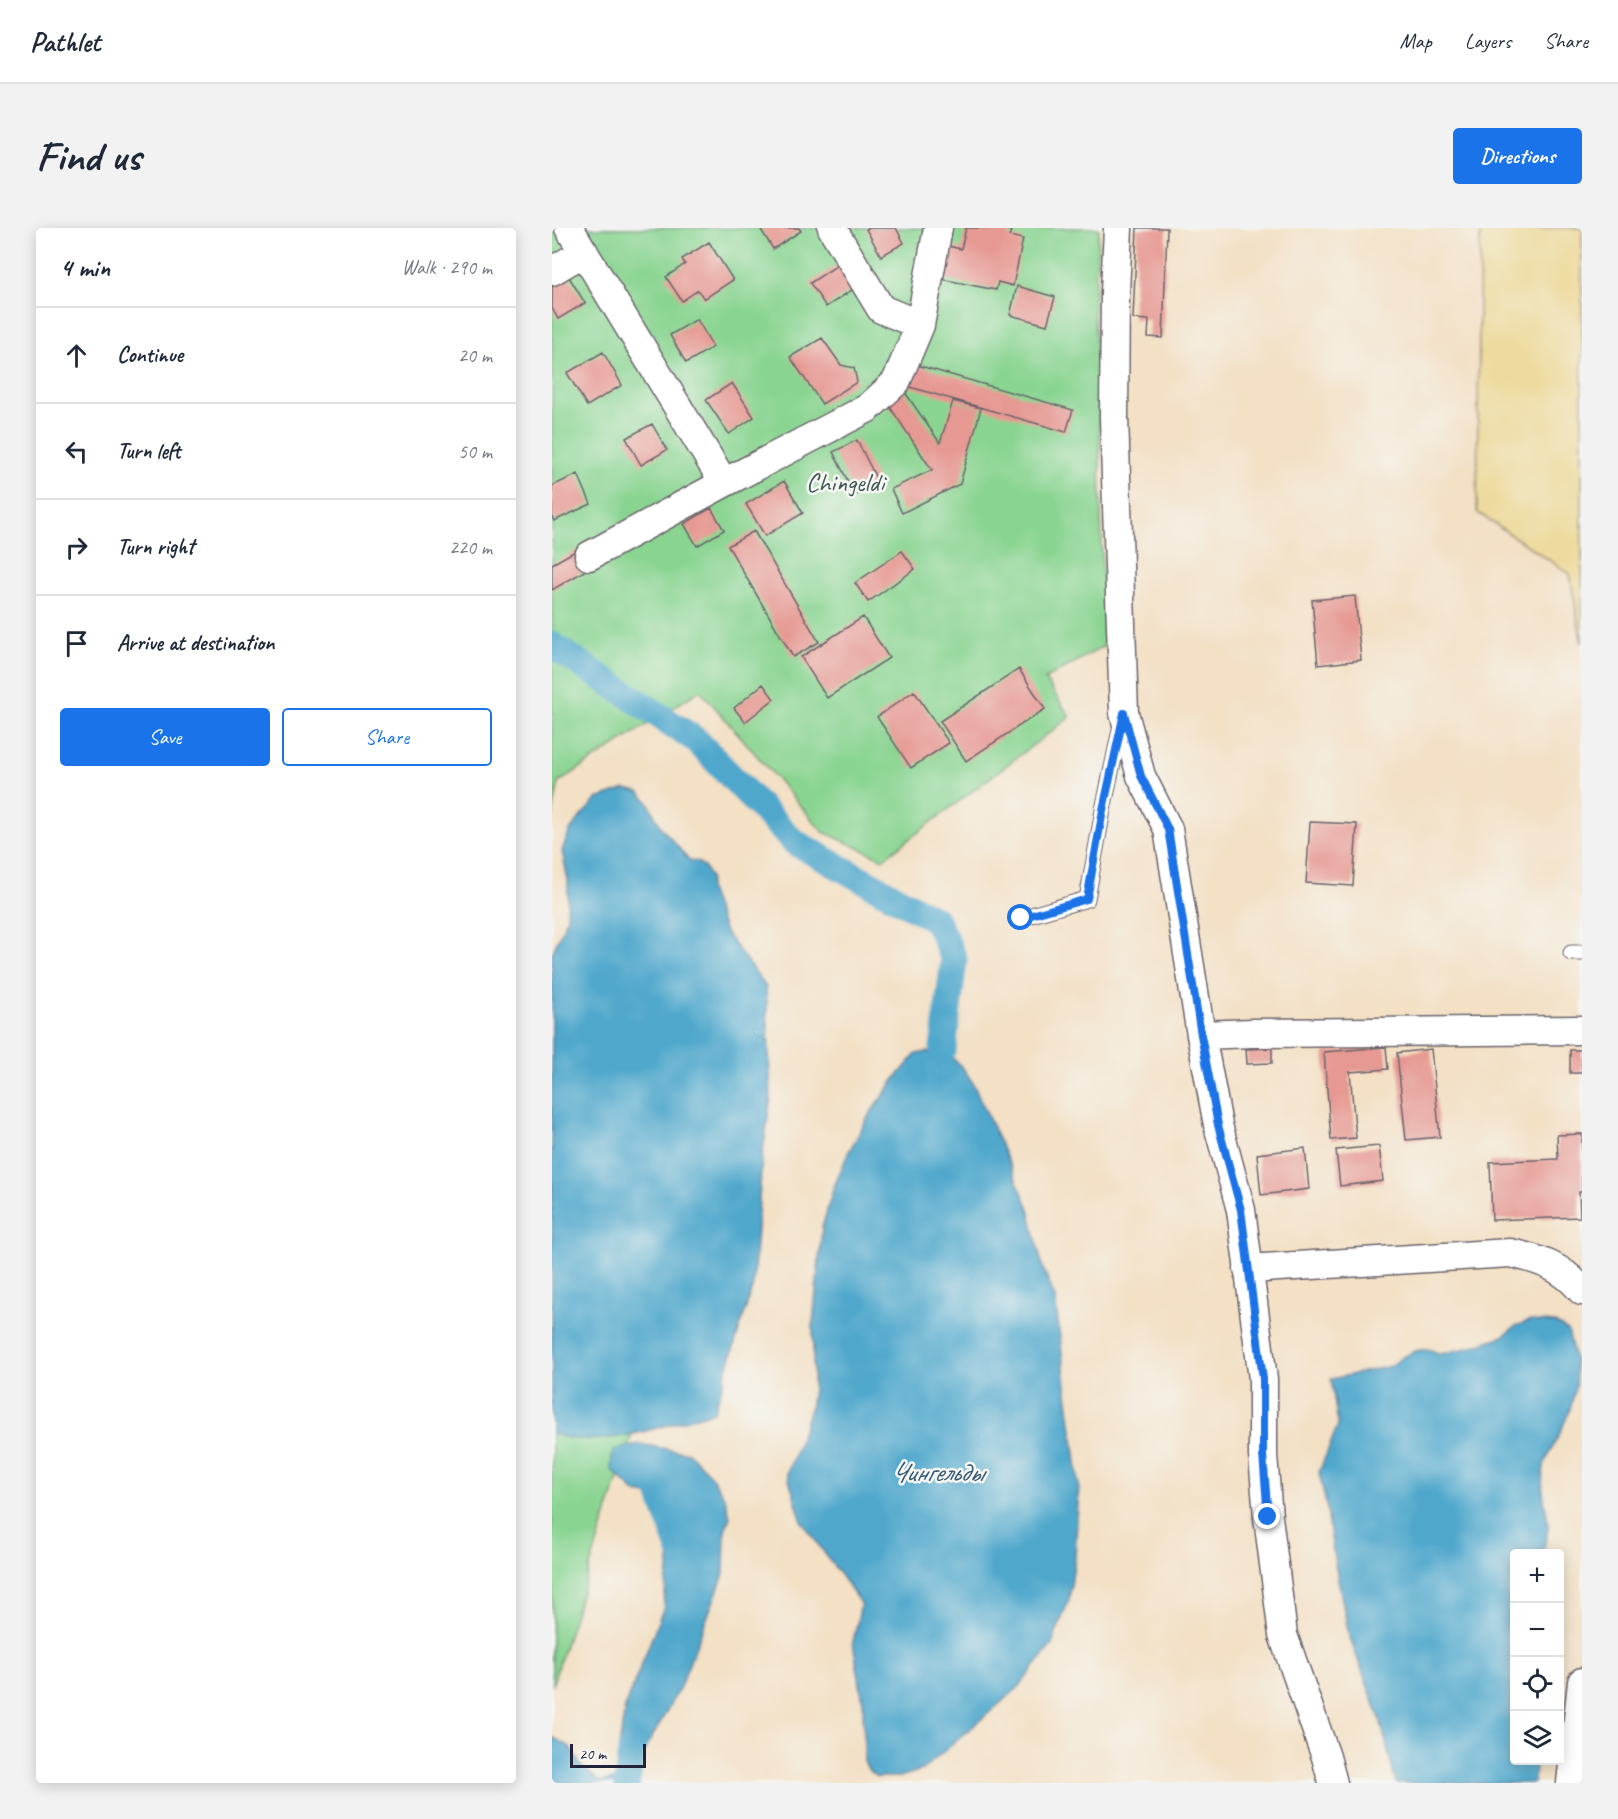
<!DOCTYPE html>
<html lang="en">
<head>
<meta charset="utf-8">
<style>
	body { margin:0; font-family:Caveat,sans-serif; background:#f2f2f3; color:#1f2937 }
	.controls { position:absolute; right:18px; bottom:18px; display:grid; overflow:hidden; border-radius:6px; box-shadow:0 3px 15px #0003 }
	.controls button { width:54px; height:54px; display:grid; place-items:center; padding:0; border:0; border-bottom:2px solid #e0e1e3; background:#fff; color:#1f2937; font:30px sans-serif }
	.scale { position:absolute; left:18px; bottom:15px; width:76px; box-sizing:border-box; padding-left:6px; border:3px solid #22223b; border-top:0; font-size:16px; line-height:21px; white-space:nowrap; color:#22223b; -webkit-text-stroke:4px #f6f6f2; paint-order:stroke }
	.stop { position:absolute; width:18px; height:18px; margin:-14px; border:4px solid #1a73e8; border-radius:50%; background:#fff }
	.stop.end { background:#1a73e8; border-color:#fff; box-shadow:0 2px 6px #0008 }
	.list { margin:0; padding:0; list-style:none }
	h2 { display:flex; justify-content:space-between; align-items:center; height:78px; margin:0; padding:0 24px; font-size:26px }
	h2 small { font-size:20px; font-weight:400; color:#747a83 }
	.list li { display:grid; grid-template-columns:39px 1fr auto; gap:18px; align-items:center; box-sizing:border-box; height:96px; padding:0 24px; border-top:2px solid #e0e1e3 }
	.list b { display:block; font-size:22px; white-space:nowrap }
	.list em { font-size:20px; font-style:normal; color:#747a83 }
	.actions { display:flex; gap:12px; padding:18px 24px }
	.actions a { flex:1; padding:14px 0; border:2px solid #1a73e8; border-radius:6px; text-align:center; font-size:21px; color:#1a73e8 }
	.actions .main { background:#1a73e8; color:#fff }
	.icon { flex:none; width:33px; height:33px; fill:none; stroke:currentColor; stroke-width:2; stroke-linecap:round; stroke-linejoin:round }
	.map { position:relative; flex:none; width:1030px; height:1555px; overflow:hidden; border-radius:6px }
	header { display:flex; align-items:center; gap:36px; box-sizing:border-box; height:84px; padding:0 30px; background:#fff; border-bottom:2px solid #e0e1e3 }
	header strong { font-size:28px }
	nav { display:flex; gap:33px; margin-inline-start:auto; font-size:21px }
	.intro { display:flex; align-items:center; justify-content:space-between; box-sizing:border-box; height:144px; padding:0 36px }
	h1 { margin:0; font-size:42px }
	.button { padding:15px 27px; border-radius:6px; background:#1a73e8; color:#fff; font-size:21px; font-weight:700 }
	main { display:flex; gap:36px; padding:0 36px }
	aside { flex:1; background:#fff; border-radius:6px; box-shadow:0 3px 15px #0003 }
	.map>svg:first-child { display:block }
</style>
</head>
<body>
<header>
<strong>Pathlet</strong>
<nav><a>Map</a><a>Layers</a><a>Share</a></nav>
</header>
<div class="intro"><h1>Find us</h1><a class="button">Directions</a></div>
<main>
<aside>
<h2>4 min<small>Walk · 290 m</small></h2>
<ul class="list">
<li><svg class="icon" aria-label="ahead" viewBox="0 0 24 24"><path d="M12 20V5M6 11l6-6 6 6"/></svg><div><b>Continue</b></div><em>20 m</em></li>
<li><svg class="icon" aria-label="left" viewBox="0 0 24 24"><path d="M17 20v-9H6M10 6l-5 5 5 5"/></svg><div><b>Turn left</b></div><em>50 m</em></li>
<li><svg class="icon" aria-label="right" viewBox="0 0 24 24"><path d="M7 20v-9h11M14 6l5 5-5 5"/></svg><div><b>Turn right</b></div><em>220 m</em></li>
<li><svg class="icon" aria-label="arrive" viewBox="0 0 24 24"><path d="M6 21V4h12l-3 4 3 4H6"/></svg><div><b>Arrive at destination</b></div></li>
</ul>
<div class="actions"><a class="main">Save</a><a>Share</a></div>
</aside>
<div class="map">
<svg width="1030" height="1555" viewBox="0 0 1030 1555">
	<rect width="100%" height="100%" fill="#f6f6f2"/>
	<filter id="ink" filterUnits="userSpaceOnUse"><feTurbulence type="fractalNoise" baseFrequency=".0167" numOctaves="2"/><feDisplacementMap in="SourceGraphic" scale="12" xChannelSelector="R" yChannelSelector="G"/><feConvolveMatrix kernelMatrix="1 2 1 2 8 2 1 2 1" color-interpolation-filters="sRGB"/></filter>
	<filter id="wash" filterUnits="userSpaceOnUse"><feTurbulence type="fractalNoise" baseFrequency=".008" numOctaves="4" result="noise"/><feDisplacementMap in="SourceGraphic" scale="24" xChannelSelector="R" yChannelSelector="G"/><feGaussianBlur stdDeviation="1.35" result="paint"/><feColorMatrix in="noise" values="0 0 0 0 0 0 0 0 0 0 0 0 0 0 0 0 0 1.4 0 .05"/><feComposite in="paint" operator="in"/></filter>
	<g filter="url(#wash)">
		<rect width="100%" height="100%" fill="#f3e0c5"/>
		<path fill="#89d491" stroke="#567b66" stroke-width="1.5" d="M0,0H547L542,80L547,183L552,418L493,451L518,489L331,631L271,604L148,462L7,554L0,590Z
			M0,1205C26,1215 53,1211 80,1206L0,1458Z"/>
		<path fill="#eeda9e" stroke="#887e6c" stroke-width="1.5" d="M928,0H1030V417L1018,346L925,284Z"/>
		<path fill="#4fa7cc" stroke="#386484" stroke-width="1.5" d="M73,561L87,564L96,574L109,599L137,632L146,634L153,640L158,650L157,662L173,704L214,759L219,869L210,930L201,1057L162,1184C114,1196 48,1224 0,1205V726L15,690L16,652L10,623L17,604L30,587L45,571Z
			M391,821L411,840L421,855L477,980L490,1037L503,1070L527,1257L523,1329L517,1372L499,1418L466,1460L370,1542L348,1549H325L317,1543L312,1533L311,1475L301,1414L309,1376L250,1294L235,1245L244,1223L258,1181L261,1160V1096L270,1000L281,961L297,923L318,886L343,851L364,826Z
			M977,1093L1003,1095L1016,1103C1028,1145 1027,1165 1008,1205C1003,1216 995,1227 992,1239C987,1259 995,1279 996,1298C996,1307 992,1317 991,1325L963,1326V1532L983,1533L982,1555H844L828,1491L797,1408L782,1330L774,1276L767,1244L786,1197L779,1151L839,1138L849,1130L863,1123L876,1121L889,1126L919,1119L951,1108L964,1098Z
			M88,1216L137,1225L159,1248L173,1270L178,1289L173,1302L172,1346L128,1459L102,1506L82,1536L69,1531L67,1519L73,1479L111,1381L125,1272L84,1265L59,1241L61,1222Z
			M2,1510L17,1518L29,1538L47,1553L70,1551L72,1555H0V1514Z"/>
		<g fill="none" stroke-linecap="round" stroke-linejoin="round">
			<path stroke="#4fa7cc" stroke-width="27" d="M0,417L144,512L242,614L384,692L402,731L391,821
				M98,1236L133,1335
				M75,1555L79,1524L88,1499"/>
		</g>
		<g id="blocks">
			<path fill="#e69892" d="M208,0H247L249,3L221,21Z
				M316,0H344L352,15L329,28L314,1Z
				M414,0H451L459,3L457,8L471,11L461,58L446,54L444,62L389,51L396,18L409,21Z
				M585,0H615L611,110L596,109L597,92L581,91Z
				M157,14L181,52L152,71L146,62L130,73L114,49L133,36L130,31Z
				M290,34L306,58L274,79L258,55Z
				M17,49L33,75L6,91L0,80V59Z
				M465,58L503,69L495,97L458,87Z
				M145,91L161,119L134,135L118,107Z
				M270,110L289,137L302,140L305,154L270,176L238,129Z
				M51,124L70,157L35,178L15,145Z
				M358,135L521,182L514,204L351,157Z
				M180,155L202,189L177,206L154,172Z
				M350,160L388,215L401,173L429,180L408,256L350,285L339,261L380,242L334,173Z
				M100,196L115,222L89,237L74,210Z
				M305,212L327,256L303,267L281,224Z
				M26,246L39,276L2,293L0,289V258Z
				M232,253L251,285L213,308L194,276Z
				M159,280L172,302L145,318L132,296Z
				M202,303L267,414L241,429L176,318Z
				M25,322L36,341L0,362V336Z
				M350,323L363,341L316,374L303,355Z
				M803,368L809,432L766,437L760,372Z
				M311,389L337,430L275,470L249,429Z
				M467,441L493,481L414,533L388,493Z
				M211,456L222,471L193,494L182,480Z
				M362,463L397,515L359,540L325,489Z
				M758,594L805,596L801,658L754,655Z
				M834,819L836,841L798,844L804,910L779,912L772,824Z
				M720,820V835L695,836L694,821Z
				M879,821L888,909L854,912L845,825Z
				M1018,822H1030V845H1018Z
				M1030,906V964H1027L1028,989L940,992L938,934L1006,931L1005,907Z
				M827,918L831,953L788,958L784,922Z
				M753,920L757,961L709,967L705,926Z"/>
		</g>
	</g>
	<g filter="url(#ink)">
		<use href="#blocks" fill-opacity="0" stroke="#6b646b" stroke-width="1.5"/>
		<g fill="none" stroke-linecap="round" stroke-linejoin="round">
			<g stroke="#6b646b" stroke-width="17">
				<path id="service" d="M469,690L535,671L551,582L569,497
					M1019,725H1030"/>
			</g>
			<g stroke="#6b646b" stroke-width="31">
				<path id="minor" d="M17,0L172,255
					M280,0L329,81L368,97
					M566,0L563,64L562,189L572,485L589,548L616,601L649,807L666,897L689,982L711,1151V1227L716,1289L731,1407L774,1529L781,1555
					M0,43L32,24
					M37,328L172,255L316,180L344,154L368,97L386,0
					M649,807L700,805L1030,802
					M696,1041L958,1025C987,1031 1011,1039 1030,1063
					M1019,1555L1030,1454"/>
			</g>
			<use href="#service" stroke="#fff" stroke-width="15"/>
			<use href="#minor" stroke="#fff" stroke-width="28"/>
		</g>
	</g>
	<g fill="none" stroke-linecap="round" stroke-linejoin="round" filter="url(#ink)">
		<path stroke="#1a73e8" stroke-width="8" d="M469,690L535,671L551,582L572,485L589,548L616,601L649,807L666,897L689,982L711,1151V1227L716,1289"/>
	</g>
	<g text-anchor="middle" stroke-width="5" stroke-linejoin="round" paint-order="stroke">
		<g font-size="26" fill="#415755" stroke="#f6f6f2">
			<text x="293" y="263">Chingeldi</text>
		</g>
		<g font-size="27" font-style="italic" fill="#345775" stroke="#f6f6f2">
			<text x="385" y="1253">Чингельды</text>
		</g>
	</g>
</svg>
<div class="controls">
<button>+</button>
<button>−</button>
<button><svg class="icon" aria-label="locate" viewBox="0 0 24 24"><circle cx="12" cy="12" r="6"/><path d="M12 2v4M12 18v4M2 12h4M18 12h4"/></svg></button>
<button><svg class="icon" aria-label="layers" viewBox="0 0 24 24"><path d="M12 4l9 5-9 5-9-5zM3 14l9 5 9-5"/></svg></button>
</div>
<div class="scale">20 m</div>
<div class="stop" style="left:469px;top:690px"></div>
<div class="stop end" style="left:716px;top:1289px"></div>
</div>
</main>
</body>
</html>
